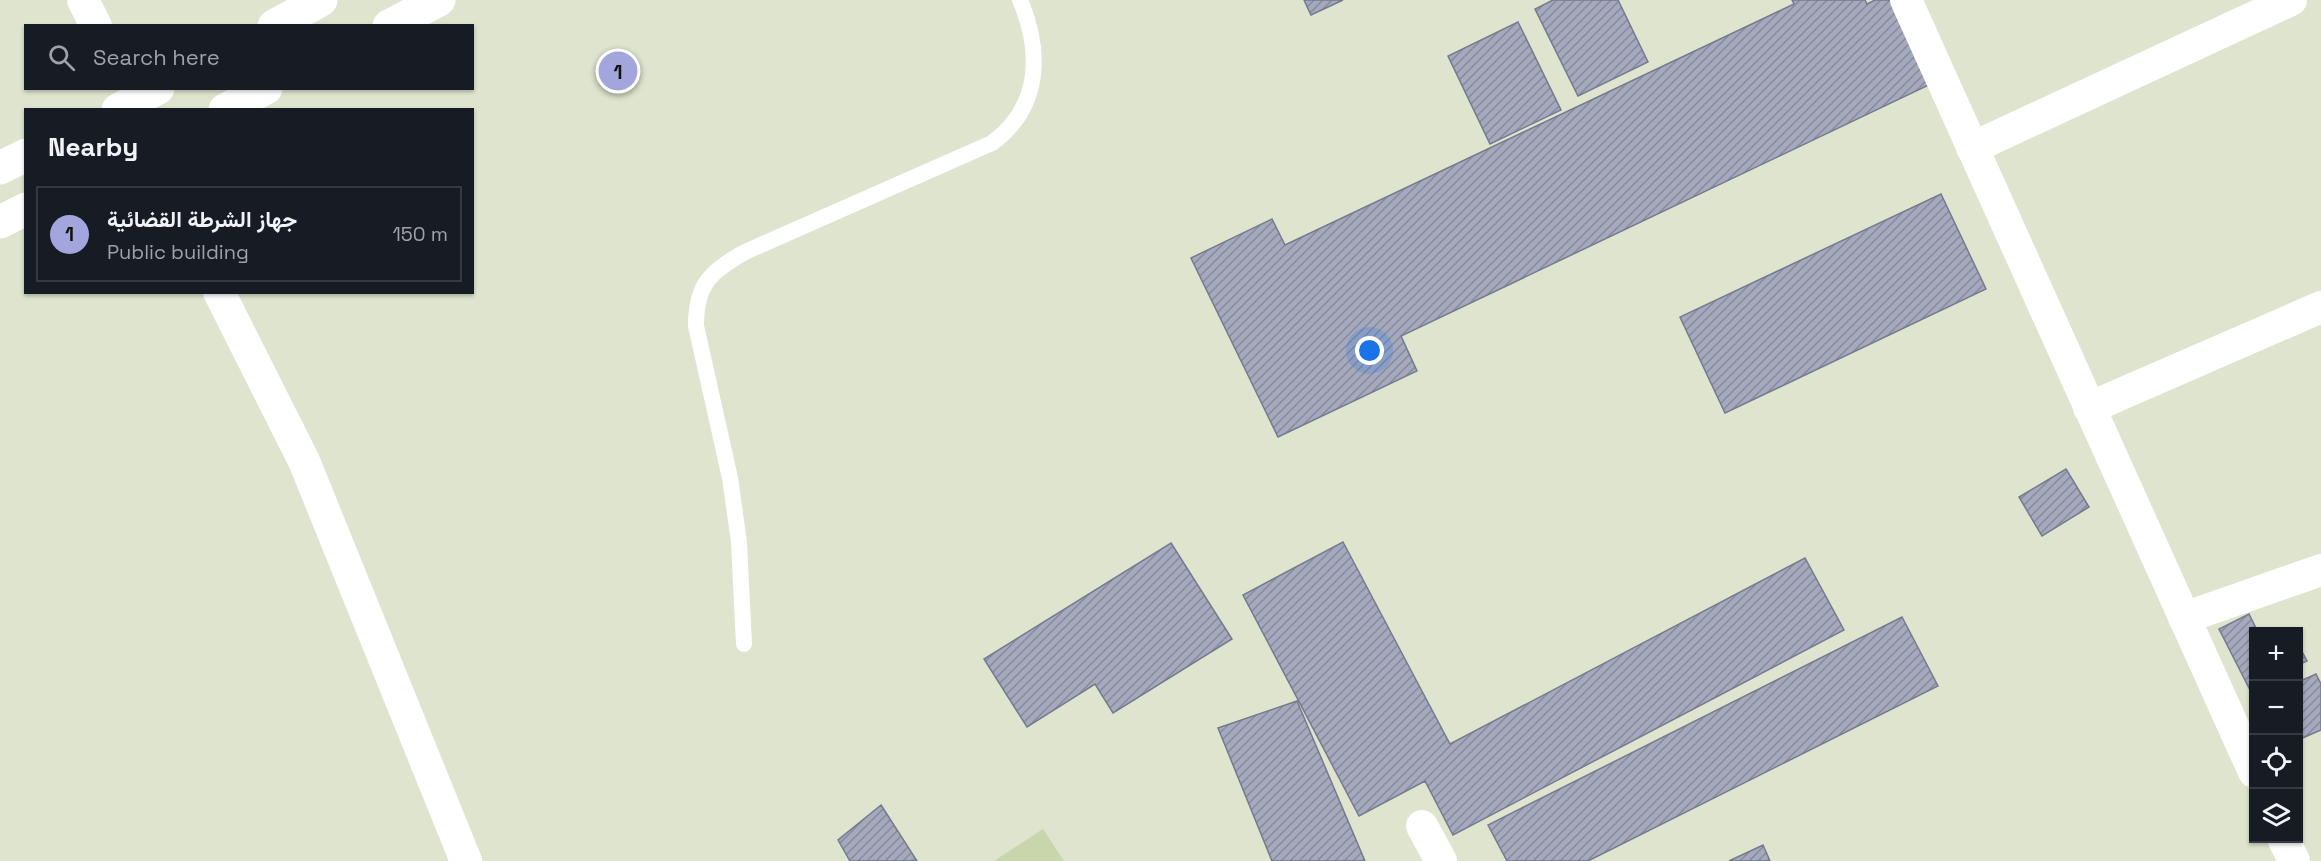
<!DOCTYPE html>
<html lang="en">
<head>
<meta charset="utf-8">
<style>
	body { margin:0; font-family:"Space Grotesk",Vazirmatn,sans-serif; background:#20242c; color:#f1f3f6 }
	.controls { position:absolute; right:18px; bottom:18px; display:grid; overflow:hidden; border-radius:0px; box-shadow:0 2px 4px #0004 }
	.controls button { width:54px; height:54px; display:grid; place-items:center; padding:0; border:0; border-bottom:2px solid #363941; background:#171b24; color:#f1f3f6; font:30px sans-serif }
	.you { position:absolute; left:1370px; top:351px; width:21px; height:21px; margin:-15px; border:4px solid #fff; border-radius:50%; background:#1a73e8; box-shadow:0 0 0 9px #1a73e833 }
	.badge { display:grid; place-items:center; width:39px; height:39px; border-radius:50%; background:#a3a6dc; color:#111; font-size:20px; font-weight:700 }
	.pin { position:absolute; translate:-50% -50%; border:3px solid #fff; box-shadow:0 2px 6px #0006 }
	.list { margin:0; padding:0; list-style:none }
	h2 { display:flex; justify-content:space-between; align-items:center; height:78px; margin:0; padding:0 24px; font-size:26px }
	h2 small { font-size:20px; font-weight:400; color:#9ea1a6 }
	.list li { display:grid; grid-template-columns:39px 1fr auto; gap:18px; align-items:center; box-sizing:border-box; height:96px; margin:0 12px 12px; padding:0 12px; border:2px solid #363941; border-radius:0px }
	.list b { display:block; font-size:22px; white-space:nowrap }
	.list p { margin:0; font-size:20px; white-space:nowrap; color:#9ea1a6 }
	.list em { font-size:20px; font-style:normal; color:#9ea1a6 }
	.icon { flex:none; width:33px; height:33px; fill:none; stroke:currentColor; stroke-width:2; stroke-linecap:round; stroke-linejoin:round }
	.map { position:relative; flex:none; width:2321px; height:861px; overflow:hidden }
	.search { position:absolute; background:#171b24; box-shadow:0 2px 4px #0004; left:24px; top:24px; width:450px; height:66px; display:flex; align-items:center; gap:15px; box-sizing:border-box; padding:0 21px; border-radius:0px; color:#9ea1a6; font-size:22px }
	.panel { position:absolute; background:#171b24; box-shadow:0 2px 4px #0004; left:24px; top:108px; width:450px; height:186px; border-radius:0px }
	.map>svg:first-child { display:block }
</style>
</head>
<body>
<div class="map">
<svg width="2321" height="861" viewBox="0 0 2321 861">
	<defs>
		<pattern id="building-hatch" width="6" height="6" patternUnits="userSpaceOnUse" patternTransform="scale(1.5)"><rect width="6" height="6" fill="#a4a9be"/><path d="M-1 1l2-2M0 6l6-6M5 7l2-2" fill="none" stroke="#868a9a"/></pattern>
	</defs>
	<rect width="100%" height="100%" fill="#dee4ce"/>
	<path fill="#c9d5aa" d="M1043,829L1064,861H994Z"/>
	<path fill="url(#building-hatch)" stroke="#757a8e" stroke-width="1.5" d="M1304,0H1343L1311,15Z
		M1553,0H1618L1648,62L1578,96L1535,9Z
		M1792,0H1865L1867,4L1875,0H1893L1933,83L1401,336L1417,371L1278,437L1191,258L1272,219L1285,245L1794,4Z
		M1518,22L1561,110L1490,144L1448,56Z
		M1941,194L1986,289L1725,413L1680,317Z
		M2066,469L2089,507L2042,536L2019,497Z
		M1343,542L1450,744L1805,558L1844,630L1453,835L1425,781L1359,816L1243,595Z
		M1171,543L1232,639L1113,713L1095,684L1027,727L984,659Z
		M2249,614L2258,632H2254V688L2250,690L2219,629Z
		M1902,617L1938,686L1588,861H1507L1488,825Z
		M2298,644L2307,661L2298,665Z
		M2316,674L2321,684V730L2298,740V682Z
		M1297,701L1365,861H1272L1218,728Z
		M881,805L917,861H850L838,840Z
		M1763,845L1770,861H1729Z"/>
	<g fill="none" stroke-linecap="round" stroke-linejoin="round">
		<path stroke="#fff" stroke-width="16" d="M744,644L739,542L730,478L696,326C696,284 710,272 745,252L992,143C1041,107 1042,52 1020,0"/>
		<path stroke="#fff" stroke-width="32" d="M83,0L96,26
			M1906,0L2254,772
			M1972,148L2291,0
			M219,292L304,461L466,861
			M2089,408L2321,307
			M2184,618L2321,570
			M1422,826L1441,861
			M2283,838L2294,861"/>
		<path stroke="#fff" stroke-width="33" d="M274,26L321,0
			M389,26L439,0
			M118,110L158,88
			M225,110L266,88
			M0,168L26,155
			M0,222L26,209"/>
	</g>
</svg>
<div class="controls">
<button>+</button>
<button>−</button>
<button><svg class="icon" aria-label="locate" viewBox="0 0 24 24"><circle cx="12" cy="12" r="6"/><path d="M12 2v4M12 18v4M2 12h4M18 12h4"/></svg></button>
<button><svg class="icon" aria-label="layers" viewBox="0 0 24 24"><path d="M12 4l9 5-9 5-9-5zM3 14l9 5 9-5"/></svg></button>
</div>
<div class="you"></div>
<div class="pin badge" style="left:618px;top:71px">1</div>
<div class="search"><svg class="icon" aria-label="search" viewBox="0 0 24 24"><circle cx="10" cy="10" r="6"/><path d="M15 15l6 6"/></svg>Search here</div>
<section class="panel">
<h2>Nearby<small></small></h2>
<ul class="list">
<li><span class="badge">1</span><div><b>جهاز الشرطة القضائية</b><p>Public building</p></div><em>150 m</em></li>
</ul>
</section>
</div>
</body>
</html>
